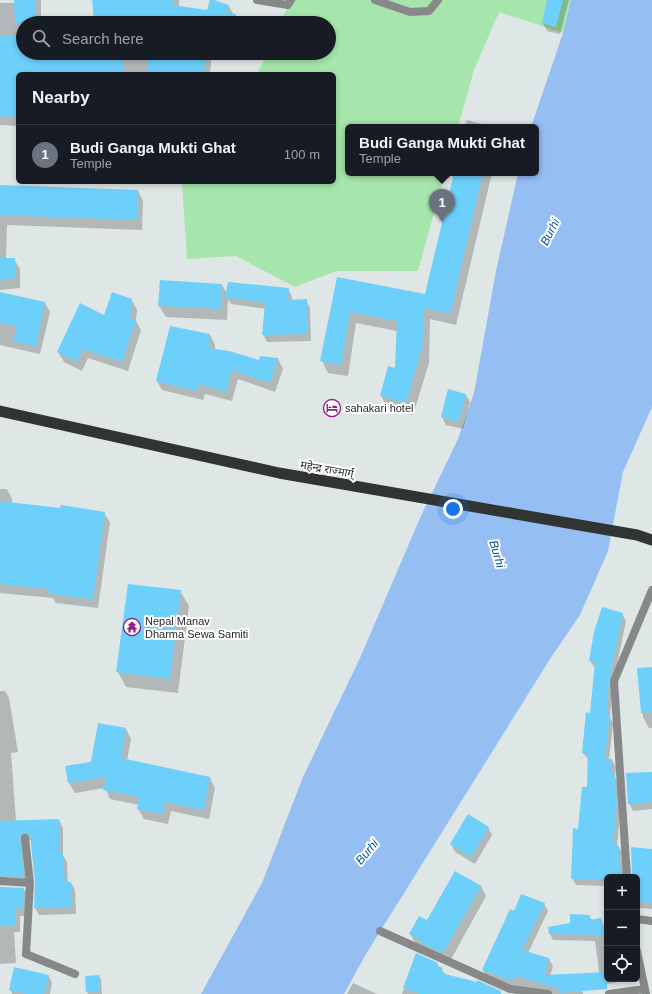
<!DOCTYPE html>
<html lang="en">
<head>
<meta charset="utf-8">
<style>
	body { margin:0; font-family:Helvetica,"Noto Sans Devanagari",sans-serif; background:#20242c; color:#f1f3f6 }
	.controls { position:absolute; right:12px; bottom:12px; display:grid; overflow:hidden; border-radius:6px; box-shadow:0 2px 6px #0003 }
	.controls button { width:36px; height:36px; display:grid; place-items:center; padding:0; border:0; border-bottom:1px solid #363941; background:#171b24; color:#f1f3f6; font:20px sans-serif }
	.you { position:absolute; left:453px; top:509px; width:14px; height:14px; margin:-10px; border:3px solid #fff; border-radius:50%; background:#1a73e8; box-shadow:0 0 0 6px #1a73e833 }
	.badge { display:grid; place-items:center; width:26px; height:26px; border-radius:50%; background:#0b8043; color:#fff; font-size:13px; font-weight:700 }
	.pin { position:absolute; translate:-50% -33px; filter:drop-shadow(0 1px 2px #0008) }
	.pin::after { content:''; position:absolute; top:21px; width:14px; height:12px; background:inherit; clip-path:polygon(0 0,100% 0,50% 100%) }
	.popup { position:absolute; left:345px; top:124px; width:194px; height:52px; box-sizing:border-box; display:grid; place-content:center; border-radius:6px; background:#171b24; filter:drop-shadow(0 1px 3px #0005); font-size:13px; white-space:nowrap; color:#9ea1a6 }
	.popup b { font-size:15px; color:#f1f3f6 }
	.popup::after { content:''; position:absolute; left:50%; top:100%; margin-left:-8px; border:8px solid transparent; border-top-color:#171b24 }
	.list { margin:0; padding:0; list-style:none }
	h2 { display:flex; justify-content:space-between; align-items:center; height:52px; margin:0; padding:0 16px; font-size:17px }
	h2 small { font-size:13px; font-weight:400; color:#9ea1a6 }
	.list li { display:grid; grid-template-columns:26px 1fr auto; gap:12px; align-items:center; box-sizing:border-box; height:60px; padding:0 16px; border-top:1px solid #363941 }
	.list b { display:block; font-size:15px; white-space:nowrap }
	.list p { margin:0; font-size:13px; white-space:nowrap; color:#9ea1a6 }
	.list em { font-size:13px; font-style:normal; color:#9ea1a6 }
	.icon { flex:none; width:22px; height:22px; fill:none; stroke:currentColor; stroke-width:2; stroke-linecap:round; stroke-linejoin:round }
	.map { position:relative; flex:none; width:652px; height:994px; overflow:hidden }
	.search { position:absolute; background:#171b24; box-shadow:0 2px 6px #0003; left:16px; top:16px; width:320px; height:44px; display:flex; align-items:center; gap:10px; box-sizing:border-box; padding:0 14px; border-radius:22px; color:#9ea1a6; font-size:15px }
	.panel { position:absolute; background:#171b24; box-shadow:0 2px 6px #0003; left:16px; top:72px; width:320px; height:112px; border-radius:6px }
	.map>svg:first-child { display:block }
</style>
</head>
<body>
<div class="map">
<svg width="652" height="994" viewBox="0 0 652 994">
	<rect width="100%" height="100%" fill="#dfe6e6"/>
	<path fill="#a6e6ac" d="M291,0H571L563,33L499,12L474,70L458,127H348V173H445L418,271H336L295,287L236,256L187,259L182,182H334V74H257L267,53H329V23H280Z"/>
	<path fill="#95bef3" d="M571,0H652V407L623,472L608,551L580,615L550,659L366,954L344,994H201L262,883L303,777L360,658L420,518L458,439L474,393L496,271L518,173H536V127H531L563,33Z"/>
	<path fill="#0003" d="M15,0H41V19L61,20L63,23H23V53H212L210,74H18V126L0,125V3H15Z
		M94,0H179V7L208,11L228,5L234,15L231,23H96Z
		M548,0H569L560,34L547,31L543,23Z
		M467,120L493,127H465Z
		M455,173H492L456,325L430,319L429,363L413,415L388,408L381,396L396,369L397,331L356,323L348,376L328,373L322,361L337,278L426,295Z
		M0,186L138,191L143,201L142,230L7,225L6,259H14L20,269V288L0,290Z
		M222,285L227,293L288,289L292,297V301L306,300L310,308L311,341L267,342L263,334L266,309L231,304L228,299L227,320L166,317L159,306Z
		M0,293L45,303L50,312L40,354L0,345Z
		M132,300L137,310L136,321L141,330L128,371L88,358L82,371L64,362L58,352L105,316Z
		M210,335L215,345V350L260,361L261,357L278,359L283,369L275,392L238,379L232,401L205,394L203,400L162,390L157,381Z
		M466,395L470,402L463,429L446,425L442,417Z
		M0,489H7L12,499V504L104,513L110,522L98,608L56,603L53,598L0,593Z
		M180,591L189,606L178,693L126,687L118,672Z
		M622,614L626,621L612,689L610,718L613,723L609,760H612L616,767L615,777L618,782L620,812L617,847H619L623,854L625,877H607V888L606,886L576,885L572,878L579,830L588,788L589,760L583,753L591,714L595,668L590,661Z
		M652,668V728H649L643,717L638,669Z
		M0,691H5L9,698L18,752L11,753L16,821L59,820L63,828V856L67,862L68,883H71L75,890L76,914L39,915L35,908L36,882L32,840L26,841L27,884L4,883L0,886Z
		M126,729L131,739L127,761L210,778L215,788L209,819L171,811L168,824L144,819L138,809L139,805L110,799L105,788L75,793L69,783L66,767L92,762Z
		M652,773V809L633,811L629,803Z
		M488,827L492,835L475,864L455,852L451,844Z
		M652,850V909L639,908L637,904V877H633Z
		M455,872L481,886L486,896L449,963L416,944L410,934L427,921Z
		M0,887L24,889L28,897L27,916H20V932H14L16,963L0,964Z
		M544,904L548,911L528,953L549,959L553,966L550,976L581,982L583,994H541L525,992L487,978L483,970L515,912Z
		M589,916L592,920L601,919L607,933V979L628,980L603,985L600,979L595,941L553,940L550,934L549,928L571,924Z
		M416,954L437,964L446,975L495,994H402Z
		M48,975L52,983L50,994H12L10,989Z
		M99,976L101,980L102,994H88L87,992Z
		M353,983L377,994H347Z"/>
	<path fill="#6dd0fb" d="M14,0H36V23H15Z
		M92,0H173V5L207,10L210,0H214L229,5L226,12L236,14V23H148V18H118L119,23H94Z
		M547,0H563L556,27L542,23Z
		M0,36H23V53H122L124,74H18V117L0,116Z
		M148,53H206L204,72L193,71V74H147Z
		M454,173H483L450,314L424,308L422,351H421L406,403L380,396L388,366L395,368L397,321L350,312L341,365L320,361L337,277L425,294Z
		M0,185L138,190L137,220L0,215Z
		M0,258H15V278L0,280Z
		M160,280L222,284L221,309L158,306Z
		M228,282L289,288L288,300L307,299V334L262,335L265,303L225,297Z
		M0,292L45,302L36,346L13,341L17,326L0,323Z
		M112,292L132,299L130,318L136,320L122,362L83,349L77,362L57,352L80,303L104,315Z
		M170,326L210,334L209,348L229,351L259,360L260,356L278,358L270,383L232,370L226,392L199,384L197,391L156,381Z
		M448,389L466,394L459,422L441,417Z
		M0,501L60,508L61,505L105,512L93,599L50,594V589L0,584Z
		M128,584L181,590L170,679L116,672Z
		M602,607L623,613L609,681L607,715H610L605,759H612V774H615L617,804L613,845L619,846L621,877H607V879H571L573,828L578,829L582,787H587L588,754L582,753L586,712L590,713L595,662L589,661L594,632Z
		M652,667V712L641,713L637,668Z
		M98,723L126,728L121,758L210,777L204,810L165,802L163,814L137,809L139,797L103,790L106,777L68,783L65,766L91,762Z
		M652,772V802L628,804L626,773Z
		M468,814L489,827L471,857L450,844Z
		M59,819V854L63,853L65,882H71L72,907L34,908L35,882L30,835L24,833L20,838L24,877L0,876V821Z
		M631,847L652,849V903L637,902V877H632Z
		M455,871L481,886L443,953L420,943L421,940L409,934L419,916L427,920Z
		M0,887L24,888L23,908L16,909V925H0Z
		M521,894L545,903L522,950L549,958L545,975L607,972V989L559,993L558,988L515,976L512,981L482,970L510,909L514,911Z
		M570,914L590,915V920L601,918L604,935L549,934L548,927L570,923Z
		M416,953L438,963L437,966L443,968L441,973L477,982V980L501,991V994H420L403,988Z
		M14,967L49,975L44,994H28L9,990Z
		M99,975L100,991L86,992L85,976Z"/>
	<g fill="none" stroke-linecap="round" stroke-linejoin="round">
		<path stroke="#868988" stroke-width="8" d="M26,954L75,974"/>
		<path stroke="#868988" stroke-width="8" d="M257,0L288,5L291,0
			M375,0L410,12L429,11L438,0
			M627,877L614,681L652,590
			M0,881L30,883L25,838
			M637,919L652,921
			M380,931L510,989L548,994
			M637,951L646,994
			M26,954L30,883
			M609,994L645,989"/>
		<path stroke="#303433" stroke-width="11" d="M0,411L279,473L637,535L652,540"/>
	</g>
	<defs>
		<g id="hotel-ring" transform="scale(0.9)"><circle r="9.5" fill="#fff" stroke="#931f7e" stroke-width="1.5"/><path d="M-6-4.5h1.5V1H6V5H4.5V3h-9V5H-6ZM-4 0a1.8 1.8 0 1 1 3.6 0ZM.5 0V-2.5h3Q6-2.5 6 0Z" fill="#931f7e"/></g>
		<g id="temple-ring" transform="scale(0.9)"><circle r="9.5" fill="#fff" stroke="#931f7e" stroke-width="1.5"/><path d="M0-6L5-2H3V0L6.5 2.5H4V6H1.5V3h-3V6H-4V2.5H-6.5L-3 0V-2H-5Z" fill="#931f7e"/></g>
	</defs>
	<g fill-rule="evenodd">
		<use href="#hotel-ring" x="332" y="408"/>
		<use href="#temple-ring" x="132" y="627"/>
	</g>
	<g text-anchor="middle" stroke-width="4" stroke-linejoin="round" paint-order="stroke">
		<g font-size="11" fill="#262829" stroke="#fff" text-anchor="start">
			<text x="345" y="412">sahakari hotel</text>
			<text x="145" y="625">Nepal Manav<tspan x="145" dy="13">Dharma Sewa Samiti</tspan></text>
		</g>
		<g font-size="11" fill="#262829" stroke="#fff">
			<text transform="translate(327 469) rotate(10)" y="4">महेन्द्र राज्मार्ग्</text>
		</g>
		<g font-size="12" font-style="italic" fill="#064f9b" stroke="#fff">
			<text transform="translate(550 232) rotate(-63)" y="4">Burhi</text>
			<text transform="translate(497 554) rotate(74)" y="4">Burhi</text>
			<text transform="translate(367 852) rotate(-50)" y="4">Burhi</text>
		</g>
	</g>
</svg>
<div class="controls">
<button>+</button>
<button>−</button>
<button><svg class="icon" aria-label="locate" viewBox="0 0 24 24"><circle cx="12" cy="12" r="6"/><path d="M12 2v4M12 18v4M2 12h4M18 12h4"/></svg></button>
</div>
<div class="you"></div>
<div class="pin badge" style="left:442px;top:222px;background:#6b7280">1</div>
<div class="popup"><b>Budi Ganga Mukti Ghat</b>Temple</div>
<div class="search"><svg class="icon" aria-label="search" viewBox="0 0 24 24"><circle cx="10" cy="10" r="6"/><path d="M15 15l6 6"/></svg>Search here</div>
<section class="panel">
<h2>Nearby<small></small></h2>
<ul class="list">
<li><span class="badge" style="background:#6b7280">1</span><div><b>Budi Ganga Mukti Ghat</b><p>Temple</p></div><em>100 m</em></li>
</ul>
</section>
</div>
</body>
</html>
